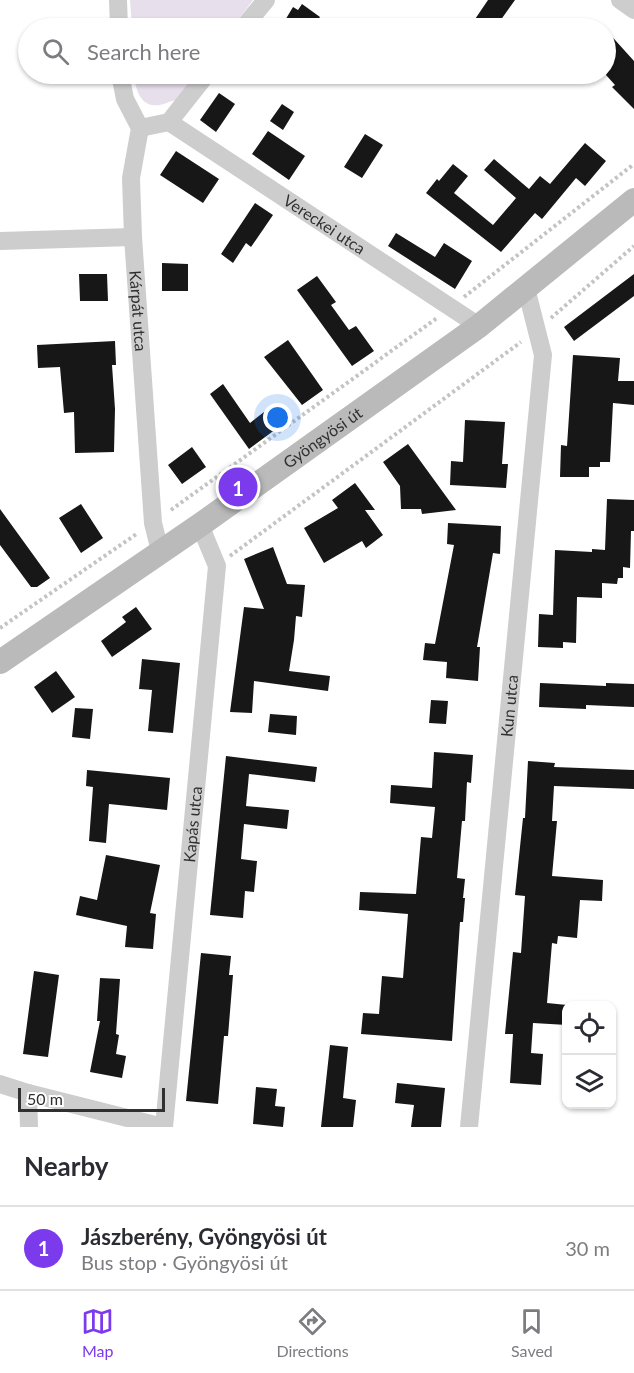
<!DOCTYPE html>
<html lang="en">
<head>
<meta charset="utf-8">
<style>
	body { margin:0; font-family:Lato,sans-serif; background:#f7f7f7; color:#2b2b33 }
	.controls { position:absolute; right:18px; bottom:18px; display:grid; overflow:hidden; border-radius:12px; box-shadow:0 2px 4px #0004 }
	.controls button { width:54px; height:54px; display:grid; place-items:center; padding:0; border:0; border-bottom:2px solid #e1e1e2; background:#fff; color:#2b2b33; font:30px sans-serif }
	.scale { position:absolute; left:18px; bottom:15px; width:147px; box-sizing:border-box; padding-left:6px; border:3px solid #303030; border-top:0; font-size:16px; line-height:21px; white-space:nowrap; color:#303030; -webkit-text-stroke:4px #fff; paint-order:stroke }
	.you { position:absolute; left:278px; top:418px; width:21px; height:21px; margin:-15px; border:4px solid #fff; border-radius:50%; background:#1a73e8; box-shadow:0 0 0 9px #1a73e833 }
	.badge { display:grid; place-items:center; width:39px; height:39px; border-radius:50%; background:#7c3aed; color:#fff; font-size:20px; font-weight:700 }
	.pin { position:absolute; translate:-50% -50%; border:3px solid #fff; box-shadow:0 2px 6px #0006 }
	.list { margin:0; padding:0; list-style:none }
	h2 { display:flex; justify-content:space-between; align-items:center; height:78px; margin:0; padding:0 24px; font-size:26px }
	h2 small { font-size:20px; font-weight:400; color:#7c7c81 }
	.list li { display:grid; grid-template-columns:39px 1fr auto; gap:18px; align-items:center; box-sizing:border-box; height:84px; padding:0 24px; border-top:2px solid #e1e1e2 }
	.list b { display:block; font-size:22px; white-space:nowrap }
	.list p { margin:0; font-size:20px; white-space:nowrap; color:#7c7c81 }
	.list em { font-size:20px; font-style:normal; color:#7c7c81 }
	.icon { flex:none; width:33px; height:33px; fill:none; stroke:currentColor; stroke-width:2; stroke-linecap:round; stroke-linejoin:round }
	.map { position:relative; flex:none; width:634px; height:1127px; overflow:hidden }
	.search { position:absolute; background:#fff; box-shadow:0 2px 4px #0004; left:18px; right:18px; top:18px; height:66px; display:flex; align-items:center; gap:15px; box-sizing:border-box; padding:0 21px; border-radius:33px; color:#7c7c81; font-size:22px }
	.sheet { height:162px; background:#fff }
	nav { display:flex; justify-content:space-around; align-items:center; box-sizing:border-box; height:84px; border-top:2px solid #e1e1e2; background:#fff; font-size:16px; color:#7c7c81 }
	nav a { display:grid; justify-items:center; gap:3px }
	nav .on { color:#7c3aed }
	.map>svg:first-child { display:block }
</style>
</head>
<body>
<div class="map">
<svg width="634" height="1127" viewBox="0 0 634 1127">
	<rect width="100%" height="100%" fill="#fff"/>
	<path fill="#e7dfeb" d="M130,0H253L232,28H132Z
		M134,74H199C194,81 188,91 182,97C179,99 173,101 169,102C144,113 136,95 134,74Z"/>
	<path fill="#171717" d="M488,0H515L495,28H469Z
		M302,4L320,17L312,28H293L284,22L293,7L298,10Z
		M606,30L634,61V109L612,87L615,85L606,75Z
		M219,93L235,104L216,132L200,120Z
		M282,104L294,112L283,130L270,121Z
		M268,131L305,156L289,180L252,154Z
		M365,134L383,145L362,178L344,167Z
		M585,143L606,161L585,186L576,178L542,219L535,213L501,252L426,193L437,179L439,181L453,164L468,176L454,193L493,225L516,198L484,170L494,159L529,189L540,176L550,184Z
		M176,151L219,179L203,203L160,175Z
		M255,203L273,215L251,247L246,243L233,263L221,254Z
		M396,233L435,257L444,243L472,261L455,289L388,246Z
		M162,263L188,264V291H162Z
		M79,274H107L108,301H80Z
		M634,274V296L574,341L564,327Z
		M317,276L336,302L331,305L349,330L356,326L374,351L352,366L297,290Z
		M288,340L323,390L302,405L264,357Z
		M115,341L116,365H112L115,409L114,452L75,453L74,412L64,413L60,367L38,368L37,345Z
		M573,355L620,358L618,381H634V405L613,403L610,462H600V467H589V477H560L561,445L567,446Z
		M223,384L250,423L264,412L276,429L249,449L210,394Z
		M465,420L505,422L502,464H508L506,488L450,485L451,461L463,462Z
		M408,444L456,510L422,514L421,509H401L400,486L383,462Z
		M192,447L206,467L182,484L168,465Z
		M355,483L375,510H365L383,535L366,548L362,541L324,563L304,528L338,508L332,500Z
		M607,499L634,500V531H631L630,568L623,567V578H618L617,584L602,583V598L577,597L576,643L563,642V648L538,647L539,614L553,615L555,550L592,552V549L605,550Z
		M81,504L103,538L81,553L59,518Z
		M0,509L50,578L37,587H31L0,545Z
		M448,523L501,526L500,554L493,553L477,647H480L478,681L446,678L447,662L423,660L425,643L435,644L454,545L447,544Z
		M273,547L287,584L305,585L302,617L296,616L294,640L289,671L330,676L328,691L254,681L252,713L230,712L244,607L264,609L244,559Z
		M136,607L152,629L112,657L101,641L126,622L122,617Z
		M142,659L180,663L173,733L148,731L152,690L139,689Z
		M56,671L75,697L52,713L34,687Z
		M540,683L606,686V683L634,684V707L586,705V709L539,707Z
		M431,700L448,701L446,724L429,723Z
		M75,708L93,709L90,739L72,737Z
		M270,714L297,716L296,735L268,732Z
		M434,752L473,755L471,783L467,782L465,821H462L457,878L465,879L463,898H465L463,922H460L452,1041L361,1034L363,1013L379,1014L382,976L403,978L408,914L359,910L360,892L416,894L421,837L432,838L435,807L390,803L391,785L432,788Z
		M226,756L317,767L315,782L249,774L246,806L289,810L287,829L244,824L241,859L257,861L254,892L245,891L243,918L210,915Z
		M528,761L555,763L554,767L634,770V789L554,786L552,821H557L552,876L603,880L602,901L580,900L577,938L558,936L557,944L552,943L547,1003L567,1005V1025L533,1023L531,1053L543,1054L541,1085L510,1083L513,1034H505L513,952L521,953L525,896L515,895L523,818H525Z
		M87,770L170,778L167,810L109,804L106,843L89,841L93,787L86,786Z
		M106,855L160,865L150,913L156,914L153,949L125,947L127,926L76,915L80,896L97,900Z
		M201,953L231,956L229,975H233L228,1036H224L218,1104L186,1101Z
		M34,971L59,975L48,1057L23,1054Z
		M100,978L120,979L116,1034L119,1035L116,1054L126,1056L122,1078L90,1072L100,1021H97Z
		M330,1045L348,1047L343,1098L356,1100L353,1127H321Z
		M397,1083L445,1088L441,1127H411L414,1105L395,1103Z
		M256,1087L277,1089L275,1106L285,1107L283,1127L253,1124Z"/>
	<g fill="none" stroke-linecap="round" stroke-linejoin="round">
		<path stroke="#c4c4c4" stroke-width="4" stroke-dasharray="3 3" stroke-linecap="butt" d="M464,297L634,164
			M551,318L634,246
			M171,510L437,318
			M230,556L521,342
			M0,628L138,533"/>
		<g stroke="#cdcdcd" stroke-width="18">
			<path d="M118,0L119,28"/>
			<path d="M620,0L634,10"/>
			<path d="M243,28L266,0"/>
			<path id="s1" d="M120,74L125,99L140,128L131,178L133,237L153,523L160,551"/>
			<path id="s2" d="M169,122L479,326"/>
			<path d="M140,128L169,122L207,74"/>
			<path d="M0,241L133,237"/>
			<path d="M0,1084L28,1093L163,1127"/>
			<path d="M28,1093L29,1127"/>
			<path id="s3" d="M164,1127L217,566L200,525"/>
			<path id="s4" d="M469,1127L543,355L526,288"/>
		</g>
		<path stroke="#bababa" stroke-width="24" id="s5" d="M0,662L200,525L479,326L634,200"/>
	</g>
	<g text-anchor="middle" stroke-width="6" stroke-linejoin="round" paint-order="stroke">
		<g font-size="16" fill="#303030" stroke="#fff">
			<text dy="6" stroke="none"><textPath href="#s2" startOffset="186">Vereckei utca</textPath></text>
			<text dy="6" stroke="none"><textPath href="#s1" startOffset="242">Kárpát utca</textPath></text>
			<text dy="6" stroke="none"><textPath href="#s5" startOffset="393">Gyöngyösi út</textPath></text>
			<text dy="6" stroke="none"><textPath href="#s4" startOffset="423">Kun utca</textPath></text>
			<text dy="6" stroke="none"><textPath href="#s3" startOffset="304">Kapás utca</textPath></text>
		</g>
	</g>
</svg>
<div class="controls">
<button><svg class="icon" aria-label="locate" viewBox="0 0 24 24"><circle cx="12" cy="12" r="6"/><path d="M12 2v4M12 18v4M2 12h4M18 12h4"/></svg></button>
<button><svg class="icon" aria-label="layers" viewBox="0 0 24 24"><path d="M12 4l9 5-9 5-9-5zM3 14l9 5 9-5"/></svg></button>
</div>
<div class="scale">50 m</div>
<div class="you"></div>
<div class="pin badge" style="left:238px;top:487px">1</div>
<div class="search"><svg class="icon" aria-label="search" viewBox="0 0 24 24"><circle cx="10" cy="10" r="6"/><path d="M15 15l6 6"/></svg>Search here</div>
</div>
<section class="sheet">
<h2>Nearby<small></small></h2>
<ul class="list">
<li><span class="badge">1</span><div><b>Jászberény, Gyöngyösi út</b><p>Bus stop · Gyöngyösi út</p></div><em>30 m</em></li>
</ul>
</section>
<nav>
<a class="on"><svg class="icon" aria-label="map" viewBox="0 0 24 24"><path d="M3 6l6-2 6 2 6-2v14l-6 2-6-2-6 2zM9 4v14M15 6v14"/></svg>Map</a>
<a><svg class="icon" aria-label="directions" viewBox="0 0 24 24"><path d="M12 3l9 9-9 9-9-9zM9 14v-3h6M13 9l2 2-2 2"/></svg>Directions</a>
<a><svg class="icon" aria-label="saved" viewBox="0 0 24 24"><path d="M7 4h10v16l-5-4-5 4z"/></svg>Saved</a>
</nav>
</body>
</html>
